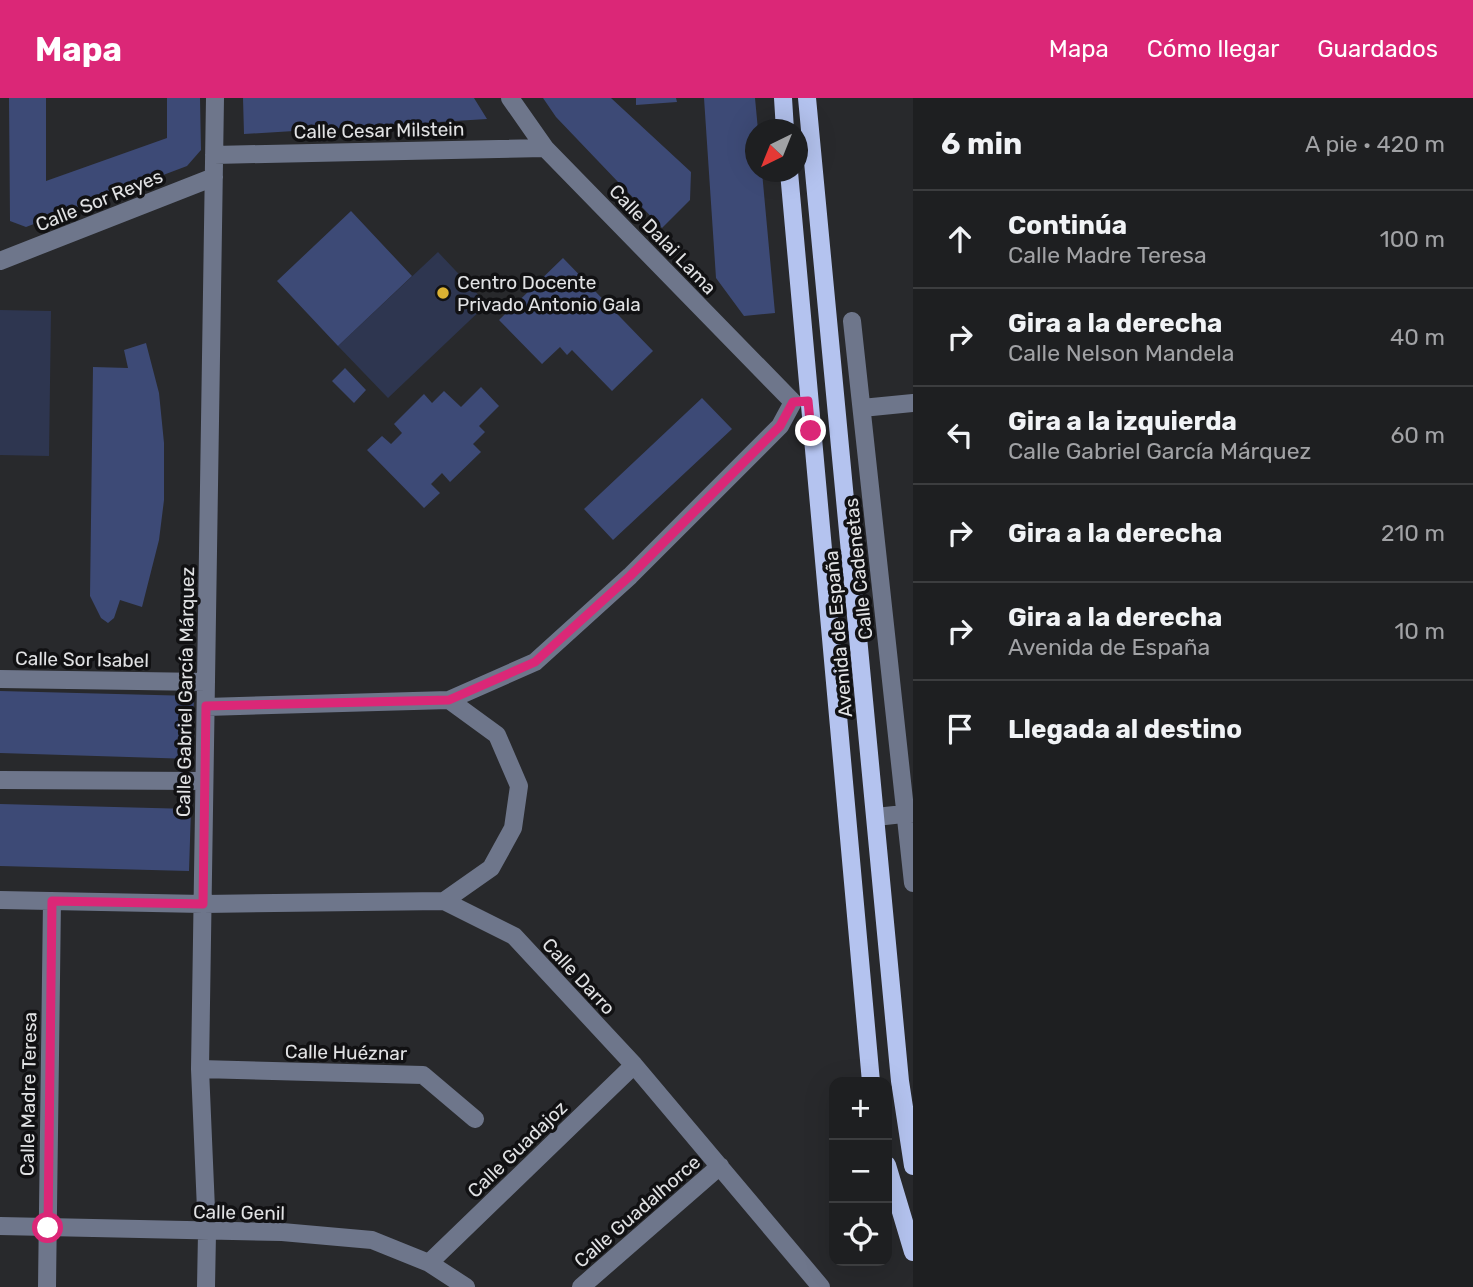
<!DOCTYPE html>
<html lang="es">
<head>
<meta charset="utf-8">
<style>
	body { margin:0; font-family:Rubik,sans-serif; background:#2b2c2e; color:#f1f3f6 }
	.controls { position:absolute; right:21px; bottom:21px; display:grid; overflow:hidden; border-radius:14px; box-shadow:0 7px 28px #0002 }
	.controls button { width:63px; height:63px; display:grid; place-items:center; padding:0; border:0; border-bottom:2px solid #3c3d3f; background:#1e1f21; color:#f1f3f6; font:35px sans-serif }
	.compass { position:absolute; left:745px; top:21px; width:63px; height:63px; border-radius:50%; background:#1e1f21; box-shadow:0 7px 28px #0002; rotate:223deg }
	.stop { position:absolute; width:21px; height:21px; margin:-16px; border:5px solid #db2777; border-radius:50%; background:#fff }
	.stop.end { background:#db2777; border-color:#fff; box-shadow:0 2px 7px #0008 }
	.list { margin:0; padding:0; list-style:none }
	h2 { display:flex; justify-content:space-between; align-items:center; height:91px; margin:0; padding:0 28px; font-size:30px }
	h2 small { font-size:23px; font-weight:400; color:#a1a2a5 }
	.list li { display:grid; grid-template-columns:46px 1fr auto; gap:21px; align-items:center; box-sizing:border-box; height:98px; padding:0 28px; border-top:2px solid #3c3d3f }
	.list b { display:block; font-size:26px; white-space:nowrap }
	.list p { margin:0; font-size:23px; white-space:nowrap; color:#a1a2a5 }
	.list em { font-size:23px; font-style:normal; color:#a1a2a5 }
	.icon { flex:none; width:38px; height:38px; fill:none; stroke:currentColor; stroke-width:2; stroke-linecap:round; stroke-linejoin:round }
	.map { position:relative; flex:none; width:913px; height:1189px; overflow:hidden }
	header { display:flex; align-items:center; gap:42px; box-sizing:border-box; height:98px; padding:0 35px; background:#db2777; color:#fff }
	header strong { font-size:33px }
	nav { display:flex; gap:38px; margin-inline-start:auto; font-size:24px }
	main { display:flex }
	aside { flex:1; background:#1e1f21 }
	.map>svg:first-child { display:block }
</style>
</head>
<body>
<header>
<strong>Mapa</strong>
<nav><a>Mapa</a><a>Cómo llegar</a><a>Guardados</a></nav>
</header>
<main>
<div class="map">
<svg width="913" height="1189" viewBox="0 0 913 1189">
	<rect width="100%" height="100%" fill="#28292c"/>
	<path fill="#2e3650" d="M438,154L487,206L388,300L338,248Z
		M0,212L51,213L49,358L0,357Z"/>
	<path fill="#3d4a76" d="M9,0H46V83L167,40V0H200L201,52L187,68L26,129L10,123Z
		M243,0H474L487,21L244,36Z
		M543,0H611L691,74L690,102L662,130L556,19Z
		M636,0H676L677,4L636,7Z
		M704,0H755L758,32L755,74H762L775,215L744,218L716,180Z
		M351,113L412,178L338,248L277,183Z
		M563,160L653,253L612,293L572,252L567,257L560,249L542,266L499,222Z
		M146,245L159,295L164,345V402L159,442L142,509L120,502L114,520L108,525L101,520L90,498L93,269L128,270L124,252Z
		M345,270L366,292L354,305L332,283Z
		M481,289L499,308L479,328L485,334L473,346L481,354L450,384L442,375L431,386L440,395L424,410L367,352L382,338L391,346L402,335L394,326L424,296L432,305L444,293L461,309Z
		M702,300L732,331L613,442L584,411Z
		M0,593L194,598L192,661L0,655Z
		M0,706L191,711L189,773L0,768Z"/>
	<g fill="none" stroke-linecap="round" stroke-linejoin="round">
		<path stroke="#6e768b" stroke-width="18" d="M510,0L545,50L793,304
			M214,57L545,50
			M0,163L214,79
			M852,223L913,785
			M862,310L913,305
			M0,581L206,584
			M206,609L449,602L535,564L630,478L780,328L793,304
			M0,682L204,683
			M876,719L913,715
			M0,802L203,806L444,803L514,838L634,967L821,1189
			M444,803L491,770L513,730L519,688L497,637L449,602
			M200,971L423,977L475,1021
			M0,1128L282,1134L372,1142L429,1165L466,1189
			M429,1165L634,967
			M47,1189L52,803
			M206,1189L207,1135L200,971L215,0
			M581,1189L720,1068"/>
		<path stroke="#b4c3ef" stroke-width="18" d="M783,0L785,32
			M807,0L900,983L913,1068
			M789,74L871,984
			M887,1067L913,1154"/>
	</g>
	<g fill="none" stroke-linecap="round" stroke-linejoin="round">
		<path stroke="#db2777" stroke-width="9" d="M48,1130L52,803L203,806L206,608L449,602L535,564L630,478L780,328L793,304L808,303L811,333"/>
	</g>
	<circle fill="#dbb233" stroke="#111113" stroke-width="2.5" cx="443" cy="195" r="7"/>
	<g text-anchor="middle" stroke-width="7" stroke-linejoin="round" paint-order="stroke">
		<g font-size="19" fill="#e1e2e4" stroke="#111113">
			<text transform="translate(379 32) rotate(-1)" y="7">Calle Cesar Milstein</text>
			<text transform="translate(99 102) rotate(-22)" y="7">Calle Sor Reyes</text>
			<text transform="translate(663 141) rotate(46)" y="7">Calle Dalai Lama</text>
			<text transform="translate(858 471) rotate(-96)" y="7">Calle Cadenetas</text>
			<text transform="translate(838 536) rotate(-95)" y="7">Avenida de España</text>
			<text transform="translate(82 561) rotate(1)" y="7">Calle Sor Isabel</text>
			<text transform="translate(185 594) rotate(-89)" y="7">Calle Gabriel García Márquez</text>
			<text transform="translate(579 878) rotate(47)" y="7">Calle Darro</text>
			<text transform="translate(346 954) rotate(1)" y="7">Calle Huéznar</text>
			<text transform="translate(28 996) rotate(-89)" y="7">Calle Madre Teresa</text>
			<text transform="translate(517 1051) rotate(-44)" y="7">Calle Guadajoz</text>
			<text transform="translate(637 1113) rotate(-41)" y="7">Calle Guadalhorce</text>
			<text transform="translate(239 1114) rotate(1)" y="7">Calle Genil</text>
		</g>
		<g font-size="19" fill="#e1e2e4" stroke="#111113" text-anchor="start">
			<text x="457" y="191">Centro Docente<tspan x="457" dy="22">Privado Antonio Gala</tspan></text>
		</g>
	</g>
</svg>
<div class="controls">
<button>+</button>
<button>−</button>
<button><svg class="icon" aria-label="locate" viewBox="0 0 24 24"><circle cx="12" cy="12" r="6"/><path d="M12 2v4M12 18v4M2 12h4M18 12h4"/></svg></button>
</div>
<svg class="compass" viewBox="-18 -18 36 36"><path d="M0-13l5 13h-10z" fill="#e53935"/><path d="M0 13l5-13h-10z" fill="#a1a2a5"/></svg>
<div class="stop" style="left:48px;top:1130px"></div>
<div class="stop end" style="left:811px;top:333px"></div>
</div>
<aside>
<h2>6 min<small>A pie · 420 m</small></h2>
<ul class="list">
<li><svg class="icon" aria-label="ahead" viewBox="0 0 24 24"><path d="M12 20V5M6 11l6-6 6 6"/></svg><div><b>Continúa</b><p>Calle Madre Teresa</p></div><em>100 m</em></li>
<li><svg class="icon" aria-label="right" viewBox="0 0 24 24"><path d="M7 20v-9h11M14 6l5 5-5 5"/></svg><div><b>Gira a la derecha</b><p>Calle Nelson Mandela</p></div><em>40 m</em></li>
<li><svg class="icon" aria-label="left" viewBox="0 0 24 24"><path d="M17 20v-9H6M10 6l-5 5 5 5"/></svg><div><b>Gira a la izquierda</b><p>Calle Gabriel García Márquez</p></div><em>60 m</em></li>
<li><svg class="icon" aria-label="right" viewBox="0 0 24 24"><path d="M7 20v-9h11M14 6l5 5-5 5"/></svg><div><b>Gira a la derecha</b></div><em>210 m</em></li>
<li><svg class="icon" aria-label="right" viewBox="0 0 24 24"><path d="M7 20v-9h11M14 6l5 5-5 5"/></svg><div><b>Gira a la derecha</b><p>Avenida de España</p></div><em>10 m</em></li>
<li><svg class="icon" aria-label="arrive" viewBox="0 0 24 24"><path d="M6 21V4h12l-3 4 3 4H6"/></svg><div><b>Llegada al destino</b></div></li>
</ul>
</aside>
</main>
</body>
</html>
